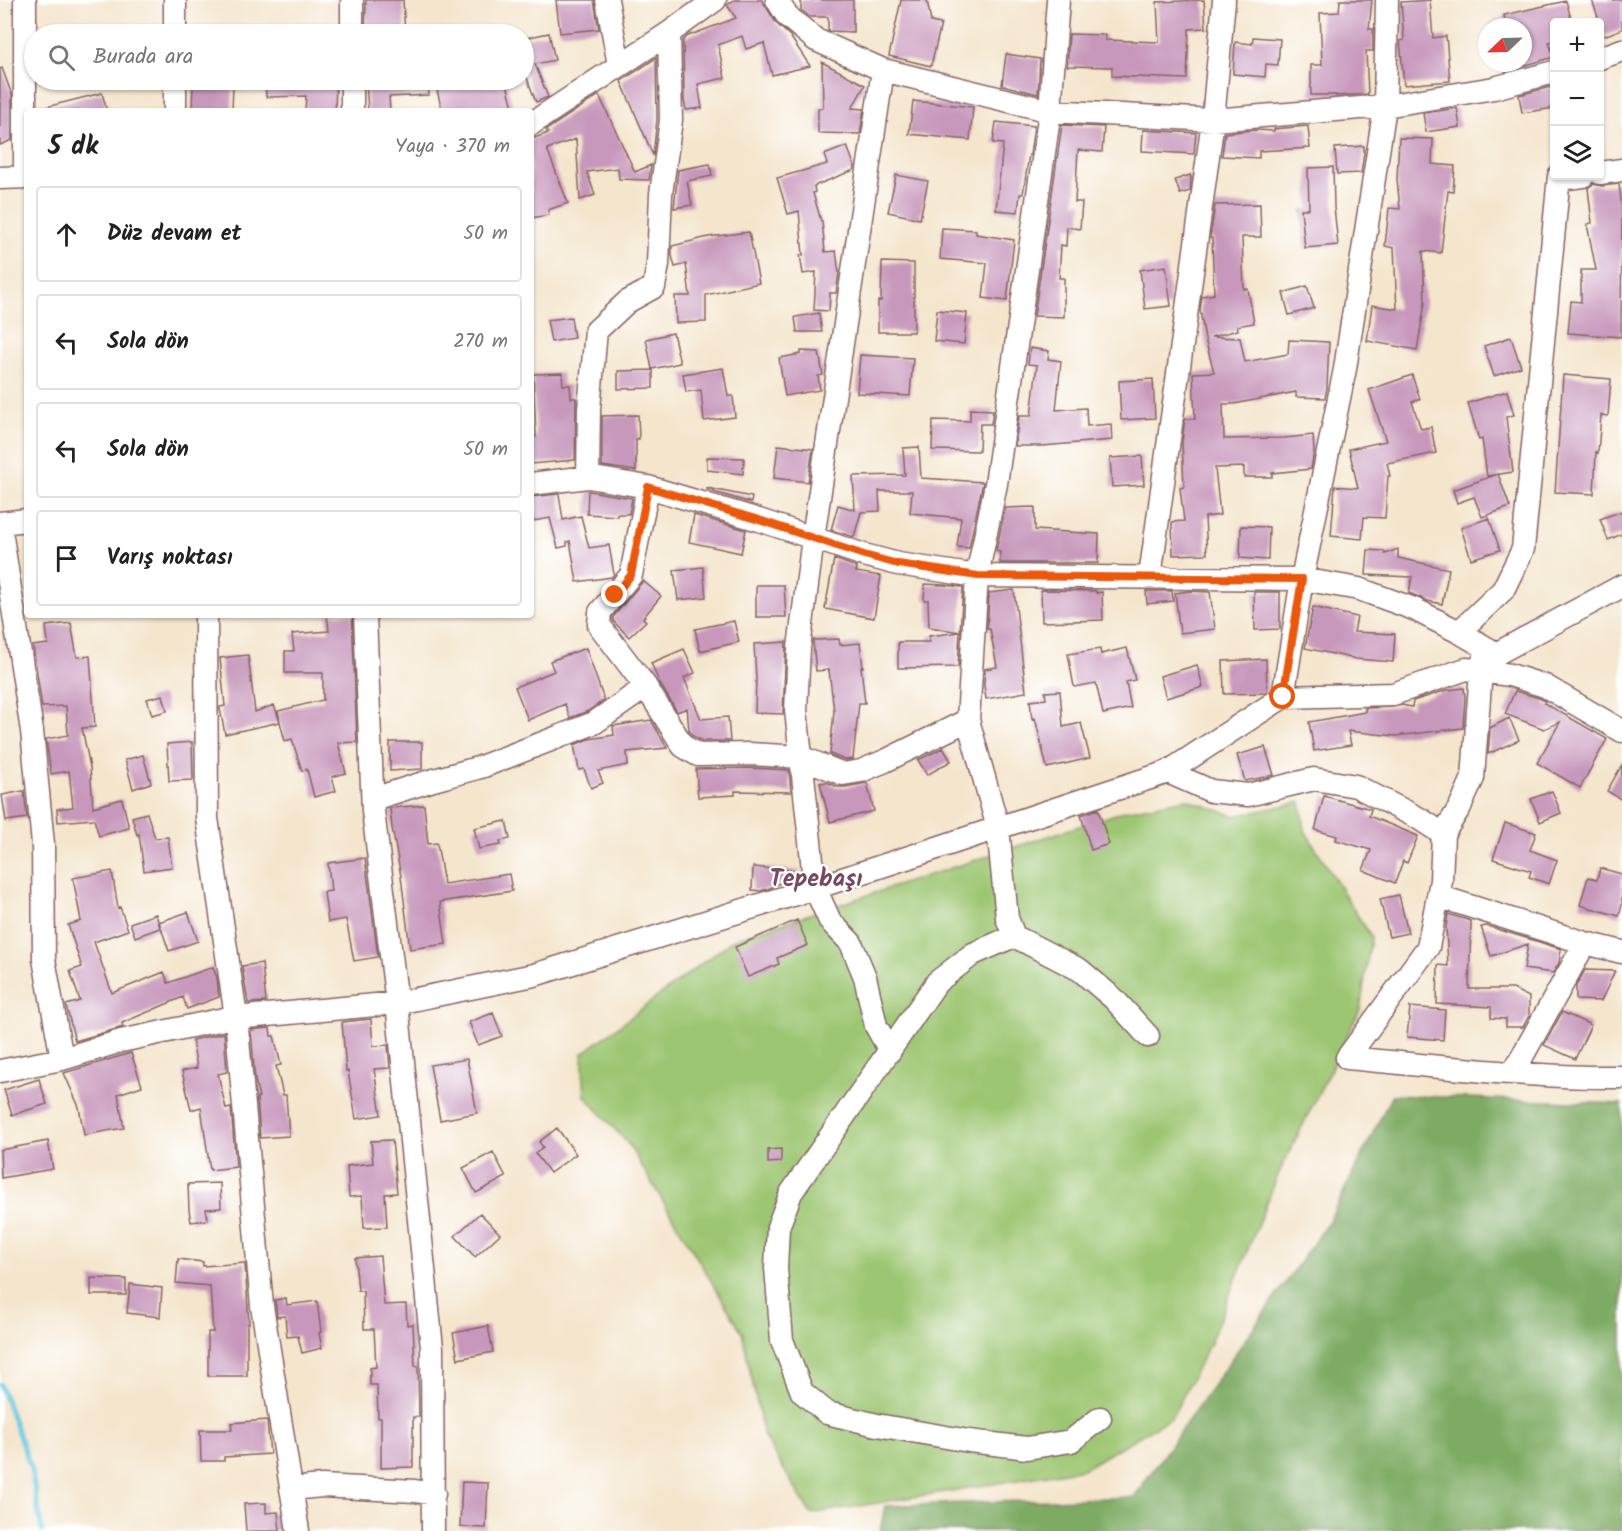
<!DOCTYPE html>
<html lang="tr">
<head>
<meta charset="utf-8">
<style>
	body { margin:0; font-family:Kalam,sans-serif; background:#f2f2f2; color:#222 }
	.controls { position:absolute; right:18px; top:18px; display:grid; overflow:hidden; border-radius:6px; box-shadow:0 2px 4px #0004 }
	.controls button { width:54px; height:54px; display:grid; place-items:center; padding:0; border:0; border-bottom:2px solid #e0e0e0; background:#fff; color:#222; font:30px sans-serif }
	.compass { position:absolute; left:1478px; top:18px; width:54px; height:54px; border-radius:50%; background:#fff; box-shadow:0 2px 4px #0004; rotate:247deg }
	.stop { position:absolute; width:18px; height:18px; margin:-14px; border:4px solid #ea580c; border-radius:50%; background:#fff }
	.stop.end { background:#ea580c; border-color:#fff; box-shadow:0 2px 6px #0008 }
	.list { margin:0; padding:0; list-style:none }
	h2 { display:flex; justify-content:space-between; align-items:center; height:78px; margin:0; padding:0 24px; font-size:26px }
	h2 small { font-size:20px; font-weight:400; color:#767676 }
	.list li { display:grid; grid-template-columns:39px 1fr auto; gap:18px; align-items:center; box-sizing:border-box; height:96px; margin:0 12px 12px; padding:0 12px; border:2px solid #e0e0e0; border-radius:6px }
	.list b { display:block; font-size:22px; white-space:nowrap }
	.list em { font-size:20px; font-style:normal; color:#767676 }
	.icon { flex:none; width:33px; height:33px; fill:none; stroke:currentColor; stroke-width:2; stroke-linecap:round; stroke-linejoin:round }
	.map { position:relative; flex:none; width:1622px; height:1531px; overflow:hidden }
	.search { position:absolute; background:#fff; box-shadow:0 2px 4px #0004; left:24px; top:24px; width:510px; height:66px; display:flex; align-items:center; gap:15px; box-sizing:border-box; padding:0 21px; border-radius:33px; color:#767676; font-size:22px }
	.panel { position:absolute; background:#fff; box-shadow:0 2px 4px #0004; left:24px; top:108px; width:510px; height:510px; border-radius:6px }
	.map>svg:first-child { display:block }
</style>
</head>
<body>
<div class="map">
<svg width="1622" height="1531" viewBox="0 0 1622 1531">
	<rect width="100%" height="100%" fill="#fff"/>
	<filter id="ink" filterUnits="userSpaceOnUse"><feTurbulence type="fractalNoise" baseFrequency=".0167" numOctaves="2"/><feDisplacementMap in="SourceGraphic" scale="12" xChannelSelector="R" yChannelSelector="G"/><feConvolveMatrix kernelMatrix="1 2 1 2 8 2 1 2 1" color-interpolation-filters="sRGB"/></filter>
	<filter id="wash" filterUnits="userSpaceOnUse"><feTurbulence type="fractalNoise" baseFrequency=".008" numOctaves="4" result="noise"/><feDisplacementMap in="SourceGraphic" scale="24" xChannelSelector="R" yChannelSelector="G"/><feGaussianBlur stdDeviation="1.35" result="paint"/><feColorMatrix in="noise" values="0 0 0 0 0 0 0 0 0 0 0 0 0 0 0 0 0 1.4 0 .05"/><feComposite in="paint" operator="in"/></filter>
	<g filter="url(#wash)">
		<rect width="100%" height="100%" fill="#f4e5cc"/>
		<path fill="#9dc672" stroke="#74724e" stroke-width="1.5" d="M1186,799L1235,816L1301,802L1305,831L1371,937L1360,1010L1278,1175L1210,1343L1172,1417L1083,1469L811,1514L764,1437L742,1332L629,1145L585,1096L582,1054L734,939L1125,811Z"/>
		<path fill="#7eab64" stroke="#646548" stroke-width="1.5" d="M1392,1095L1622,1104V1531H880L885,1506L1134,1497L1329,1221Z"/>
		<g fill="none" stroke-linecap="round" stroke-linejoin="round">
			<path stroke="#61c7df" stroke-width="5" d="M0,1384L31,1468L42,1531"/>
		</g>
		<g id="blocks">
			<path fill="#c798bc" d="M366,0H403L405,34H365Z
				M556,0H594L599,29L560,33Z
				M734,0H762L776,23L790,36L810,66L772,75L764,43L746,49L742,36L718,45L725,78L698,84L702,108L686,110L684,101L683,40L688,36L736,18L727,5Z
				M801,0H853V32L828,31V17H810L801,10Z
				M901,0H927L931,22L941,24L931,66L889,56Z
				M1204,0L1206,28L1189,29L1187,79L1112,76V67L1067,66L1069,34L1105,35V40L1159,42L1157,2Z
				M1340,0H1372L1369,29H1373V51H1366L1368,94L1336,96V95H1311V65H1322L1320,13L1339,12Z
				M1430,0L1433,38L1446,36L1450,81L1404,85L1400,41L1404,40L1401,2Z
				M1592,0H1622V29L1599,38V20Z
				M1566,1L1572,22H1554V41L1549,42L1554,57L1523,66V27H1506L1504,15Z
				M549,33L555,60L535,64L548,97L536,102L524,70V44L526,43L525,38Z
				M1253,37L1280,39L1278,65L1266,64L1265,77L1233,74L1235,42L1252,44Z
				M1006,54L1040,59L1038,94L1002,85Z
				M656,58L657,119L653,155L621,81Z
				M822,62L865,85L852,108L864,109L860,134L818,133V108H823Z
				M2,68L12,95V140L0,145V69Z
				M265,80H301V82L336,83L335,111H305L306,96L266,97Z
				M366,80H428L429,95L389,97L390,111H368Z
				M479,80H506L514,111H442L437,90Z
				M193,83L233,85L232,111H192Z
				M1554,86V108L1522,113L1519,95Z
				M102,93L107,111H47L46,107Z
				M599,95L635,172L651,165L649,180L619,179L618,168L587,172L595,195L580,200L576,139L547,149L568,203L548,210L549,215L531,218V139L548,133L546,130Z
				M913,101L973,107L970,140L909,134Z
				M1457,108L1460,127L1426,132L1423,113Z
				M996,122L1034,126L1030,155H1029L1023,194H1020L1018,212L996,210L1003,144L993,143Z
				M1062,125L1104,127L1102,152L1078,150L1075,202H1082L1080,229L1067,227L1066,246L1061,245L1059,278H1064V317L1034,316Z
				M1308,126L1310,148L1259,151V158L1222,156L1225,133L1254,130L1274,131V129Z
				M1143,130L1196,133L1194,154L1142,151Z
				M1399,138L1433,139L1432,164L1455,166L1453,192L1448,191L1441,253L1423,251L1425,303L1417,350L1367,341L1372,305L1397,309L1394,248L1385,246L1389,208L1400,209L1397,179Z
				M847,146L855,167L854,170L814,186L815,192L813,193L821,221H822L825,252L836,251L839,273L836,293H830L829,311L814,310L816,272L803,274L800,255H803L799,211L788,214L777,178L827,164L824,155Z
				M1364,146V153L1361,173L1337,174L1335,148Z
				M710,164L712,176L687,181L692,205L674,208L678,170Z
				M1333,167L1334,207L1338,245L1305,248L1301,209H1309L1308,168Z
				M896,175L928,181L920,219L888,212Z
				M1190,175L1191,178L1190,191L1180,194L1175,180Z
				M1593,184L1602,186L1619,184L1622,209L1621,337L1568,333L1571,301L1581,302V270H1596L1587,224L1592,223L1588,188Z
				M1260,204L1261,237H1242L1244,289H1248L1254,323L1237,326L1238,330L1211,337L1240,338L1245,362L1288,354L1289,340L1329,342L1327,388L1325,398L1296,397V392L1234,404H1223L1224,439L1284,438L1313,435L1314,451L1311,469L1272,473V477H1244V467L1215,468L1220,515L1205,517L1207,554L1173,555L1172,522L1184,521L1180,488L1184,487L1182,443L1185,419H1195L1193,373L1214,372L1205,339L1200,310L1202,296L1214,294L1212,238H1210L1215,205Z
				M942,228L976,230V234L1014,240L1007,301L983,298L987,263L940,259Z
				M749,232L759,283L706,295V322L676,323L675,296H690L686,264L675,267L672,256V246L708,237Z
				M882,262L914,263V332H878V301H881Z
				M1166,266L1171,306L1145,309L1140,270Z
				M1307,286L1314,308L1289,315L1283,293Z
				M937,310L967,313L964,344L934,341Z
				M819,313L822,332H797L795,317Z
				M571,317L574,338L551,342L547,320Z
				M673,333L680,363L652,369L646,339Z
				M1511,337L1521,367L1494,376L1484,346Z
				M1030,348L1049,351L1048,359L1061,361L1056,410L1086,408L1087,426L1111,424L1112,440L1042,446H1015L1019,416H1031L1037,365L1028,364Z
				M801,351L819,352L823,375L818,376L820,390L785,396L779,358L801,354Z
				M860,355L913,358L910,396L857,393Z
				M723,368L728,396H733L735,417L704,421L701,390L686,392L683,374Z
				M653,370V388L618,389V371Z
				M562,373L563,385H570L571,398H576L575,460L531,464V438L536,437L533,374Z
				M1412,375L1420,399L1412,402L1421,429L1431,427L1436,453L1387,463L1390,476H1388L1385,518L1364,517L1362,539L1331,536L1335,486L1358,488L1349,449L1386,441L1369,390Z
				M1563,375L1611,379L1608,416L1601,415L1598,453L1596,452L1594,494L1555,492Z
				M1153,379L1155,418L1121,420L1119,381Z
				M1507,391L1514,415L1506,417L1513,472L1487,476L1482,439L1479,440L1468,403Z
				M970,409L993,410L991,424H980L979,451L932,450L933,420L970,421Z
				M638,415L639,439H636V471L602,466V416Z
				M778,445L813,449L808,482L774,478Z
				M919,447L921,478L983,482L969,548L957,547L961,518L910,513L912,491H879L880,511L861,512L854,537L831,530L838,505L855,510L853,476L905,475L903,448Z
				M1142,456L1144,485L1112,487L1110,458Z
				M707,457L744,458L743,474L707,470Z
				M1498,474L1510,507L1482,517L1474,497L1457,503L1453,490Z
				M707,488L752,497L751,503L707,490Z
				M588,491L632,498L629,514H617V516L587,514Z
				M559,494L563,520L581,516L589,548L609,545L614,574L612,577L577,582L570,541L567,542V546L558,548L550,518L533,521L531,497Z
				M1035,507V530L1099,534L1098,563H1000V552L996,551L1005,508Z
				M1622,511V534L1608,540L1600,519Z
				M694,515L746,530L741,553L689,542Z
				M1489,518L1500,550L1471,559L1461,528Z
				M1241,526L1269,527L1268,560L1240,558Z
				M1398,549V558L1449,569L1442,604L1428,601L1409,593L1412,577L1366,575L1368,550L1384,551L1385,554Z
				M834,559L857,567L856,572L881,576L874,618L825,609Z
				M703,567L706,597L678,600L674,570Z
				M643,581L661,596L643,618L646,621L629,637L613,621V617Z
				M925,584L944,585L963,587L960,632L929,627L928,600H924Z
				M756,585H784L786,617H756Z
				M1014,590L1026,692L986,699L984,685L985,669L997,667L990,629H987L989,593Z
				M1041,590L1096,591V593L1102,592L1103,620L1042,622Z
				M1146,591H1172L1173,601L1147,604Z
				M1189,591L1210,592L1215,629L1180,633L1175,593Z
				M1254,592H1280V629L1255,630Z
				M1313,607L1357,617L1354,632L1395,634L1393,662L1356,659L1305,648Z
				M327,615H352L357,742L338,743L346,773L332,777L336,791L314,797L307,769L302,771L292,739L285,741L280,722L225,734L220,709V707L225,706L220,658L248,655L255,712L274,705L280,722L278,711L323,700V673H285V651H294L292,634L329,631Z
				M734,621L739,642L700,651L695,629Z
				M71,623L77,657L90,656L95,727L82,728L90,767L93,807L122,799L129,828L99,836L94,819L58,822L57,809L73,807L69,771L51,774L46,739L68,735L66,706L42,707L33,646L48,644L46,626Z
				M960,632L958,667L898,668V642H929V636Z
				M839,639L840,645L860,643L863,667H861L865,703H859L853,759L845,760L830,754L834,711L829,670L816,671L813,642L814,640Z
				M786,642L783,714L755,713L756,679L754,644Z
				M586,648L604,700L588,711L570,718L565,704L528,720L515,687L554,671L550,661Z
				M1127,648L1135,680L1126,682L1131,708L1103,714L1096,683L1074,687L1068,654L1100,649L1101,654Z
				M684,649L695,673L684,678L701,719L728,717L730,741H702L693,736L689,730L687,708L677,712L659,682L651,663Z
				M1266,659L1267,691L1265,693L1224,694L1223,661Z
				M1197,665L1203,687L1166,698L1160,676Z
				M1464,688L1465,698L1463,728L1395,736L1348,731L1351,745L1314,751L1309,722L1365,712V708L1393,707L1402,705L1412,707L1413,701L1447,690Z
				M1060,691L1063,727L1081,723L1090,758L1047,768L1035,718L1032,719L1030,701L1046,699L1045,692Z
				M1515,691L1539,698L1545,701L1544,703L1607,739L1580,788L1537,763L1560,722L1544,729L1505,714Z
				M163,695L167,711L152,715L147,699Z
				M1509,718L1519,740L1488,754L1490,728Z
				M651,720L667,748L627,752L628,765L598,771L603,783L591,788L584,769L579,770L574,745L589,739L614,735L613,726Z
				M192,742L193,780L169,781L167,744Z
				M390,742H422V769L390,771Z
				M1265,747L1274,775L1245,781L1237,755Z
				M943,748L951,761L927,775L918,760Z
				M143,755L151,783L133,789L125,760Z
				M1622,765V800L1607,791Z
				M749,768L789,770L791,792L735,791V795L698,797L696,769Z
				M826,782L838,787H845L867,783L874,811L830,822L820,783Z
				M24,791L27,818L6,821L2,795Z
				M1552,791L1561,813L1540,822L1531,799Z
				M1324,796L1371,809L1369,816L1418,836L1407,863L1403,861L1395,883L1363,870L1371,850L1336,840L1337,836L1315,830Z
				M424,805L428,844L437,843L444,884L509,874L512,891L440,902L446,944L410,949L401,876L392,828L390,808Z
				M1098,809L1109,844L1091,850L1081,815Z
				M147,813L155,838L168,837L172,867L144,871L139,834L137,835L132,817Z
				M506,821L510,839L500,841L501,845L479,849L474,828Z
				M1505,823L1536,833L1530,850L1557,860L1549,884L1529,877L1531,871L1493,859Z
				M365,858L378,957L354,961L346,919L328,922L324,892L331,891L328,863Z
				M753,867L800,871V873L770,888L761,891L752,890Z
				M1600,868L1622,874V905L1619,916L1580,905L1588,877L1597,880Z
				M112,871L118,908L120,907L128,930L94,942L112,993L164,972L168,983L213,967L217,978L219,997L187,1009L183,997L122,1023L123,1027L75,1041L66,1005L80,1001L70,971L82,967L68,925L81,921L73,878Z
				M1399,895L1408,933L1389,937L1380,899Z
				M188,912L198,941L169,951L159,922Z
				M156,914L160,928L135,937L130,923Z
				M1448,914L1471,921L1469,989H1513L1529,997V1016L1523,1027H1506V1019L1491,1018V1007L1437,1004L1438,965L1448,966L1446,927Z
				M797,920L808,945L777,958L779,964L748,977L735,947Z
				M1487,926L1561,949L1559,963L1553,973L1524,969L1528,944L1491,956L1481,927Z
				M262,963L266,1002L248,1003L242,966Z
				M1585,970L1615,971L1601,1001L1576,1000V986Z
				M1410,1007L1445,1010L1443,1040L1407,1037Z
				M1562,1012L1591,1025L1575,1059L1544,1045Z
				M493,1013L502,1036L478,1045L469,1022Z
				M371,1019L373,1046L388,1045L390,1068L374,1069L381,1115L356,1119L348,1071H346L342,1022Z
				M270,1028L271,1036H274L281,1065L276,1066L283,1095H286L289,1136L260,1138L257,1097H259L255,1080L251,1030Z
				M224,1033L227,1072L218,1074L226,1109L231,1108L236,1167L210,1170L201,1107L191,1110L182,1071L197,1068L192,1040Z
				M131,1053L142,1086L118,1094L124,1128L84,1135L79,1107L64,1073Z
				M467,1059L477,1113L440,1120L430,1065Z
				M39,1079L47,1104L12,1115L4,1090Z
				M557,1128L576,1154L550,1173L535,1153L543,1147L539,1142Z
				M392,1140L397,1193L385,1194L387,1227L364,1228L362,1196L349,1197L347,1166L373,1163L371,1141Z
				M48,1141L53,1169L1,1178L0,1150Z
				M781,1149V1162L768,1163V1150Z
				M493,1152L506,1177L476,1193L463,1168Z
				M220,1183L221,1208L206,1209L208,1220L191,1222L189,1210L188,1184Z
				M480,1213L500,1234L475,1257L455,1236Z
				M380,1256L384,1305L406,1304L407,1325L413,1324L415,1366H418L419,1417H413V1467L381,1468V1418H378L377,1385H370V1368L376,1367L374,1329H364L363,1291H358L355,1258Z
				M178,1259L203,1262V1266L245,1263L249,1324H247V1376H208V1332H213L210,1286L176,1283Z
				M91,1278L126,1279V1295H91Z
				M130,1284L162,1288L160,1317L127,1313Z
				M286,1298L287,1305L317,1301L321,1332L319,1333L322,1348L302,1353L298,1336L287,1337L285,1316L277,1317L275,1300Z
				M488,1326L493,1352L458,1359L453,1333Z
				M267,1420L270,1454L224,1457V1461H201L200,1430H232L231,1423Z
				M462,1482L488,1483L486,1528L460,1527Z
				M266,1503V1513L278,1512L280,1531H246L244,1504Z"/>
		</g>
	</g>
	<g filter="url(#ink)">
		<use href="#blocks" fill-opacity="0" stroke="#866463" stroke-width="1.5"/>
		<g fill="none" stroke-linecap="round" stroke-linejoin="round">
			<g stroke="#866463" stroke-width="25">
				<path id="minor" d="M352,0V34
					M607,0L619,65
					M777,0L787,16L816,40L883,70L1050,111L1213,120L1385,106L1494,88L1554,72
					M1058,0L1050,111L996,484L977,576L968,720L998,828L1007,918L1014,936L1080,970L1114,999L1148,1036
					M175,34V0
					M1600,58L1622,50
					M883,70L813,538L799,648L796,710L815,888L830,921L851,943L865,977L876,1026L890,1051
					M352,80V111
					M175,111V80
					M531,124L669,33L715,0
					M1600,173L1622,170
					M0,178L27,177
					M25,178V0
					M1559,179L1583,176
					M588,477L589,409L596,331L627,302L654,287L658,264L661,194L671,120L669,33
					M531,484L588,477L648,487L759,520L864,555L898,564L977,576L1302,579L1359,589L1414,609L1459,632L1497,654
					M648,487L631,575L600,612L599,625L646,687L683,746L698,755L749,754L801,757L843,774L861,771L885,761L968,720
					M0,523L27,520
					M0,524L32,731L43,844L44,959L62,1059
					M1150,577L1213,120L1224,0
					M206,615L207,818L236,1017L262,1306L298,1531
					M365,615L373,811L397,1003L432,1348L433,1531
					M1459,632L1503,590L1523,549L1559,176
					M1483,661L1622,586
					M1283,697L1302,579L1345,369L1385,106L1387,0
					M1168,772L1211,791L1248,795L1314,779L1356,786L1420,819L1443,834
					M373,799L430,781L481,767L594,723L646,687
					M1438,896L1585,943L1622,952
					M1014,936L973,954L937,982L791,1193L778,1227L776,1268L782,1340L802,1392L827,1413L877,1425L969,1441L1027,1448L1071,1441L1100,1418
					M1347,1058L1428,947L1441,881L1443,834L1460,807L1473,778L1481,671
					M1347,1058C1438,1066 1530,1078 1622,1077
					M0,1071L62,1059L121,1041L224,1019L397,1003L534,975L815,888L1168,772L1283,697L1393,694L1466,669L1510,675L1545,686L1622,731
					M1513,1073L1585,943
					M291,1489L322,1486L415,1491L434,1494"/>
			</g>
			<use href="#minor" stroke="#fff" stroke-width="22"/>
		</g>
	</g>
	<g fill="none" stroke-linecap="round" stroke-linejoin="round" filter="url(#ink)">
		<path stroke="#ea580c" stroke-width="8" d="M615,595L631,575L648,487L759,520L864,555L898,564L978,576L1302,579L1283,697"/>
	</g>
	<g text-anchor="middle" stroke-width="4.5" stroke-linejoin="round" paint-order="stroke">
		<g font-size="24" font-weight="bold" fill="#76495e" stroke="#fff">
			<text x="816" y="886">Tepebaşı</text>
		</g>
	</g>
</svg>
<div class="controls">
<button>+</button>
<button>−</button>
<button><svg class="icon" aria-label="layers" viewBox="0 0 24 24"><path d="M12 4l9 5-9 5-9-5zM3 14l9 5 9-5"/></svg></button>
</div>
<svg class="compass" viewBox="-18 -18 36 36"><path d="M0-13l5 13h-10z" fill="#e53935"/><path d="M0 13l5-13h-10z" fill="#767676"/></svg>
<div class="stop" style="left:1283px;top:697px"></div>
<div class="stop end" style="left:615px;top:595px"></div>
<div class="search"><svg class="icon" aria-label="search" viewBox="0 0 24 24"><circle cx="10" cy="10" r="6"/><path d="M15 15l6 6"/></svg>Burada ara</div>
<section class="panel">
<h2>5 dk<small>Yaya · 370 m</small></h2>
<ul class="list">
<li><svg class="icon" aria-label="ahead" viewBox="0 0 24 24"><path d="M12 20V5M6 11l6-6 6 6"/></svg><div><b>Düz devam et</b></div><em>50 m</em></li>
<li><svg class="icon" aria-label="left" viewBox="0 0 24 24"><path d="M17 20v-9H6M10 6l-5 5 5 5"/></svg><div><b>Sola dön</b></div><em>270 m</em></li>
<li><svg class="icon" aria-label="left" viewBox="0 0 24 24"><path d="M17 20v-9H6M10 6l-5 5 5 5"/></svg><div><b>Sola dön</b></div><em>50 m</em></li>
<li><svg class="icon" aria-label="arrive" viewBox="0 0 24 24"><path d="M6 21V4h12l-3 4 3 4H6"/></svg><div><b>Varış noktası</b></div></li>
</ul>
</section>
</div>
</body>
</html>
